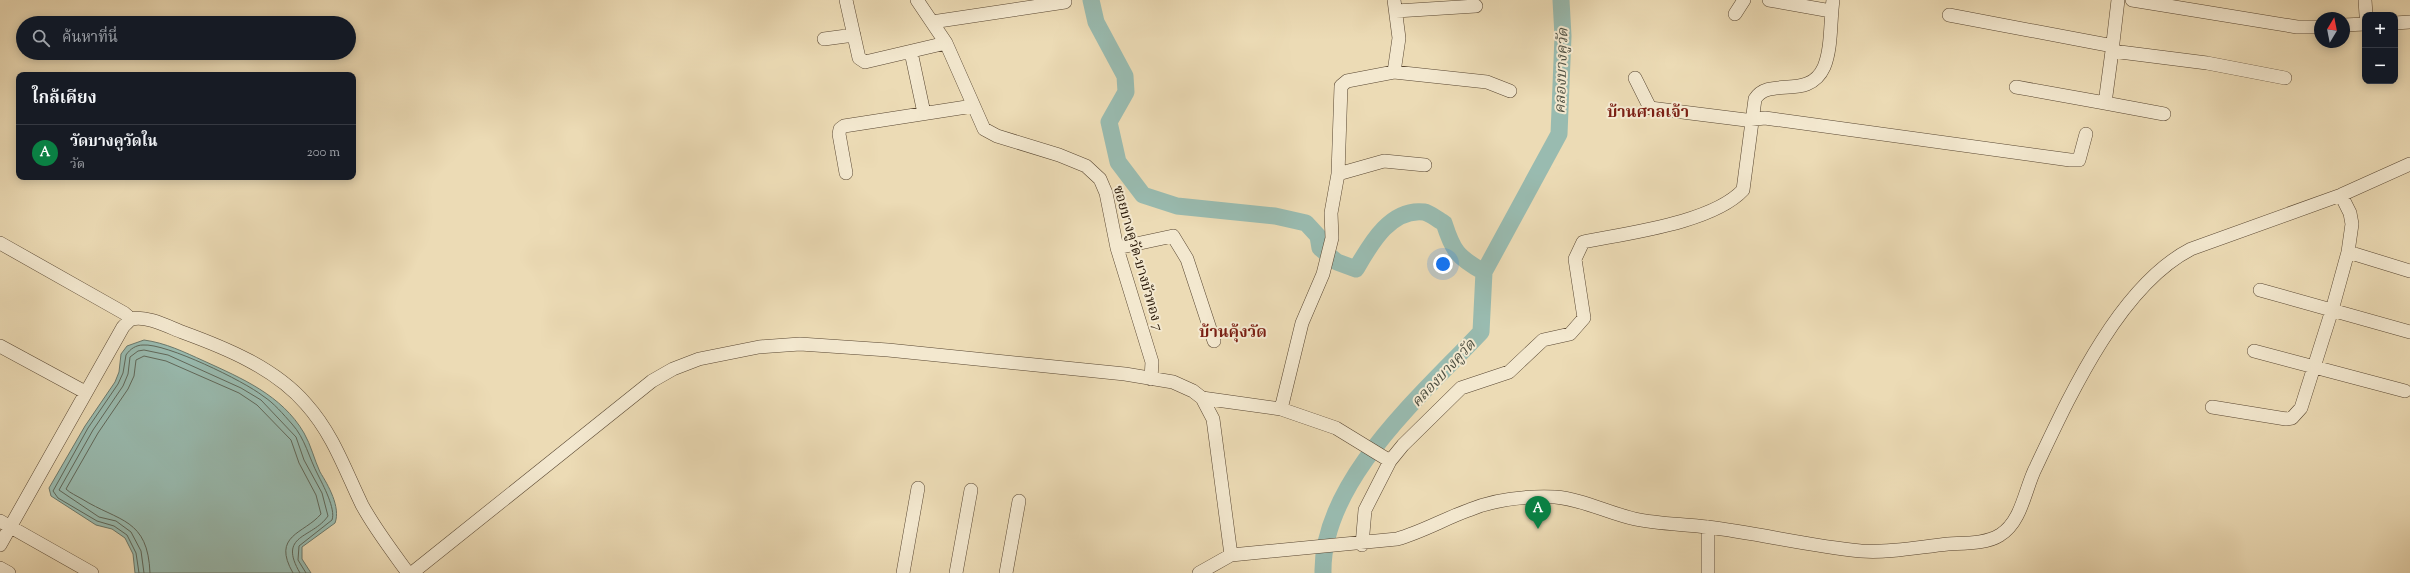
<!DOCTYPE html>
<html lang="th">
<head>
<meta charset="utf-8">
<style>
	body { margin:0; font-family:"Sorts Mill Goudy","Noto Serif Thai",serif; background:#242831; color:#f1f3f6 }
	.controls { position:absolute; right:12px; top:12px; display:grid; overflow:hidden; border-radius:8px; box-shadow:0 2px 10px #0003 }
	.controls button { width:36px; height:36px; display:grid; place-items:center; padding:0; border:0; border-bottom:1px solid #363941; background:#171b24; color:#f1f3f6; font:20px sans-serif }
	.compass { position:absolute; left:2314px; top:12px; width:36px; height:36px; border-radius:50%; background:#171b24; box-shadow:0 2px 10px #0003; rotate:10deg }
	.you { position:absolute; left:1443px; top:264px; width:14px; height:14px; margin:-10px; border:3px solid #fff; border-radius:50%; background:#1a73e8; box-shadow:0 0 0 6px #1a73e833 }
	.badge { display:grid; place-items:center; width:26px; height:26px; border-radius:50%; background:#0b8043; color:#fff; font-size:13px; font-weight:700 }
	.pin { position:absolute; translate:-50% -33px; filter:drop-shadow(0 1px 2px #0008) }
	.pin::after { content:''; position:absolute; top:21px; width:14px; height:12px; background:inherit; clip-path:polygon(0 0,100% 0,50% 100%) }
	.list { margin:0; padding:0; list-style:none }
	h2 { display:flex; justify-content:space-between; align-items:center; height:52px; margin:0; padding:0 16px; font-size:17px }
	h2 small { font-size:13px; font-weight:400; color:#9ea1a6 }
	.list li { display:grid; grid-template-columns:26px 1fr auto; gap:12px; align-items:center; box-sizing:border-box; height:56px; padding:0 16px; border-top:1px solid #363941 }
	.list b { display:block; font-size:15px; white-space:nowrap }
	.list p { margin:0; font-size:13px; white-space:nowrap; color:#9ea1a6 }
	.list em { font-size:13px; font-style:normal; color:#9ea1a6 }
	.icon { flex:none; width:22px; height:22px; fill:none; stroke:currentColor; stroke-width:2; stroke-linecap:round; stroke-linejoin:round }
	.map { position:relative; flex:none; width:2410px; height:573px; overflow:hidden }
	.search { position:absolute; background:#171b24; box-shadow:0 2px 10px #0003; left:16px; top:16px; width:340px; height:44px; display:flex; align-items:center; gap:10px; box-sizing:border-box; padding:0 14px; border-radius:22px; color:#9ea1a6; font-size:15px }
	.panel { position:absolute; background:#171b24; box-shadow:0 2px 10px #0003; left:16px; top:72px; width:340px; height:108px; border-radius:8px }
	.map>svg:first-child { display:block }
</style>
</head>
<body>
<div class="map">
<svg width="2410" height="573" viewBox="0 0 2410 573">
	<rect width="100%" height="100%" fill="#ecdbb5"/>
	<filter id="stains"><feTurbulence type="fractalNoise" baseFrequency=".005" numOctaves="4"/><feColorMatrix values="0 0 0 0 .2 0 0 0 0 .09 0 0 0 0 .02 0 0 0 .5 -.17"/></filter>
	<radialGradient id="worn" r=".72"><stop offset=".6" stop-color="#630" stop-opacity="0"/><stop offset="1" stop-color="#630" stop-opacity=".3"/></radialGradient>
	<path fill="#99bbb0" stroke="#6b796c" d="M144,340C166,343 184,352 204,361C241,378 282,395 304,433C311,445 314,459 320,472C328,485 341,507 335,523L302,547V559L311,573H135L133,554L125,538L112,529L96,525L51,496L49,488L85,426L115,382L119,372L121,354L127,346Z"/>
	<g fill="none" stroke-linecap="round" stroke-linejoin="round">
		<path stroke="#60685a" stroke-width="1" d="M139,573L136,553L127,535L114,526L97,521L58,498L53,491L88,428L118,384L123,373L126,355C130,349 136,345 143,345C166,343 244,381 263,396C274,403 283,414 292,424C305,438 309,458 318,475C323,485 336,509 332,520L299,546L298,560L306,573
			M144,573L141,551L131,532L116,521L99,517L59,490L93,430L123,386L128,374L130,357L138,351L144,350L168,355L241,388L261,400L296,437L304,460L322,493L328,516C312,539 277,534 300,573
			M150,573C148,518 119,522 82,499C77,496 70,493 66,489L98,433L128,389L134,376L136,360L144,356L166,361L239,393L257,405L291,440L299,463L316,495L321,514C304,534 271,535 293,573"/>
		<path stroke="#99bbb0" stroke-width="17" d="M1091,0L1096,22L1125,76L1126,92L1109,122L1118,162L1143,195L1177,206L1275,216L1306,223L1318,236L1320,248L1337,262L1356,269C1370,245 1390,208 1424,212C1430,213 1438,220 1444,223C1453,251 1457,257 1484,272
			M1323,573C1321,481 1423,394 1481,332L1484,272L1559,134L1563,36L1561,0"/>
		<g stroke="#584631" stroke-width="14">
			<path id="minor" d="M846,0L859,58L865,62L946,43
				M917,0L946,43L984,129L997,136L1059,155L1086,166L1100,179L1106,193L1117,248L1152,362L1151,379
				M1769,0L1831,11
				M2118,0L2112,51L2207,63L2285,78
				M2132,0L2297,27H2320
				M2365,0L2366,15
				M1396,11L1476,6
				M1735,14L1744,0
				M1949,15L2113,46
				M932,22L1065,2
				M2395,23L2410,22
				M2344,25L2365,24
				M824,39L854,35
				M911,52L924,113
				M1394,72L1487,82L1510,91
				M1635,78L1650,108L1746,120L1765,118L2070,160H2079L2086,134
				M2016,87L2105,103L2112,51
				M2105,103L2164,114
				M846,173L839,134L840,129L844,126L973,106
				M1338,174L1384,161L1425,165
				M0,243L124,313L131,319
				M1117,248L1173,236L1187,259L1214,341
				M2348,252L2410,271
				M2260,290L2410,332
				M0,346L85,392
				M2254,351L2405,391
				M1202,398L1281,409L1336,428L1390,461
				M2212,407L2286,419L2292,418L2301,408L2332,310L2348,252L2352,224L2350,213L2341,195
				M1281,409L1302,323L1323,274L1332,238L1331,213L1338,174L1341,86L1347,81L1394,72L1399,38L1394,0
				M0,521L92,573
				M0,545L123,327C126,324 129,320 132,319C146,315 169,327 182,332C226,348 275,368 306,404C333,434 345,470 362,505C375,529 392,551 408,573
				M1362,545L1365,510L1390,461L1403,445L1461,388L1509,372L1543,340L1570,334L1584,318L1575,259L1583,242C1627,233 1712,223 1743,190L1755,99C1769,76 1809,101 1824,67C1832,48 1830,21 1833,0
				M0,568L9,573
				M412,573L652,381L673,369L699,359L759,347L800,344L888,350L1125,374L1173,382L1193,391L1202,398L1213,419L1231,555
				M903,573L918,488
				M956,573L971,490
				M1006,573L1019,501
				M1199,573L1231,555L1397,539C1422,532 1444,519 1469,510C1495,499 1527,496 1555,497C1582,499 1608,513 1635,519C1658,524 1683,524 1707,527C1758,533 1809,546 1861,551C1889,553 1919,547 1948,544C1964,543 1986,544 2000,535C2022,522 2025,488 2036,467C2069,397 2119,286 2191,249L2341,195L2410,164
				M1708,573V527"/>
		</g>
		<use href="#minor" stroke="#f3e8cf" stroke-width="13"/>
	</g>
	<g text-anchor="middle" stroke-width="4" stroke-linejoin="round" paint-order="stroke">
		<g font-size="14" fill="#261505" stroke="#f3e8cf">
			<text transform="translate(1139 258) rotate(74)" y="5">ซอยบางคูวัด-บางบัวทอง 7</text>
		</g>
		<g font-size="15" font-style="italic" fill="#4e4f41" stroke="#f3e8cf">
			<text transform="translate(1561 71) rotate(-88)" y="5">คลองบางคูวัด</text>
			<text transform="translate(1443 373) rotate(-47)" y="5">คลองบางคูวัด</text>
		</g>
		<g font-size="16" font-weight="bold" fill="#7a1f14" stroke="#f3e8cf">
			<text x="1648" y="117">บ้านศาลเจ้า</text>
			<text x="1233" y="337">บ้านคุ้งวัด</text>
		</g>
	</g>
	<rect width="100%" height="100%" filter="url(#stains)"/>
	<rect width="100%" height="100%" fill="url(#worn)"/>
</svg>
<div class="controls">
<button>+</button>
<button>−</button>
</div>
<svg class="compass" viewBox="-18 -18 36 36"><path d="M0-13l5 13h-10z" fill="#e53935"/><path d="M0 13l5-13h-10z" fill="#9ea1a6"/></svg>
<div class="you"></div>
<div class="pin badge" style="left:1538px;top:529px">A</div>
<div class="search"><svg class="icon" aria-label="search" viewBox="0 0 24 24"><circle cx="10" cy="10" r="6"/><path d="M15 15l6 6"/></svg>ค้นหาที่นี่</div>
<section class="panel">
<h2>ใกล้เคียง<small></small></h2>
<ul class="list">
<li><span class="badge">A</span><div><b>วัดบางคูวัดใน</b><p>วัด</p></div><em>200 m</em></li>
</ul>
</section>
</div>
</body>
</html>
